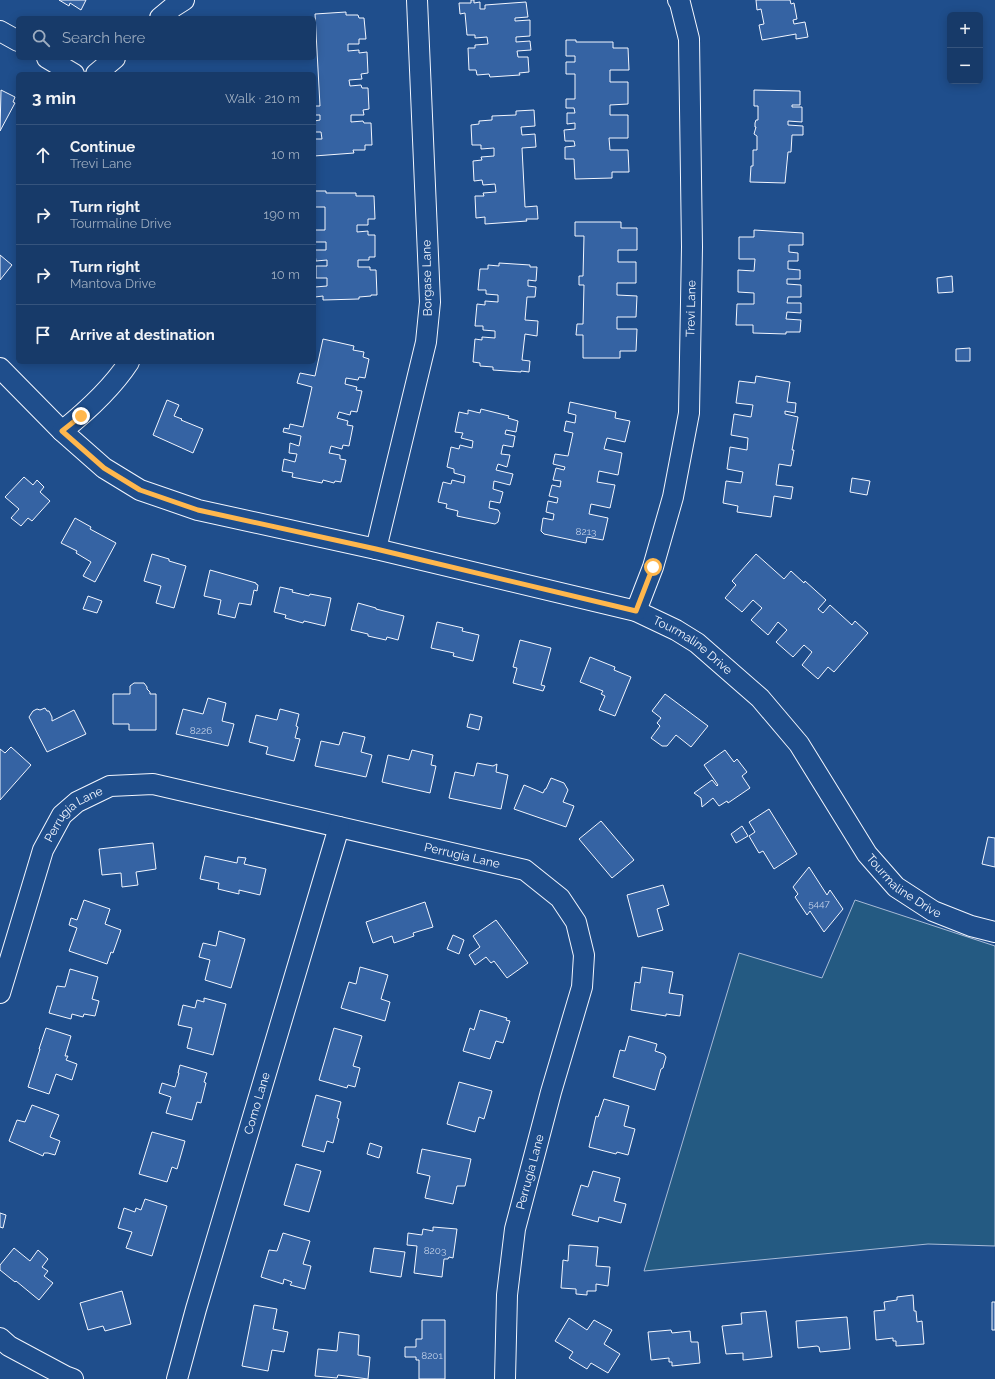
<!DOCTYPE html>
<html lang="en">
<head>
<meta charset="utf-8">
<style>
	body { margin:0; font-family:Raleway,sans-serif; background:#20416f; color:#f1f3f6 }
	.controls { position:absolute; right:12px; top:12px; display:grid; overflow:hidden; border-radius:6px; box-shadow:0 2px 10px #0003 }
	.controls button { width:36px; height:36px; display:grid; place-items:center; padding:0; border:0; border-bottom:1px solid #36547d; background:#173a69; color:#f1f3f6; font:20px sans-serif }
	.stop { position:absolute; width:12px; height:12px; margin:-9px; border:3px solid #ffb74d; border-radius:50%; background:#fff }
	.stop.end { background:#ffb74d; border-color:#fff; box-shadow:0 1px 4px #0008 }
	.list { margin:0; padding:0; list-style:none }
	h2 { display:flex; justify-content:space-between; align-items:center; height:52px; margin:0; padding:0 16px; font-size:17px }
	h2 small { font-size:13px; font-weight:400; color:#9eadc0 }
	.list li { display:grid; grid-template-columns:26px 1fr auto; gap:12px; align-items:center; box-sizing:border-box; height:60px; padding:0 16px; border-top:1px solid #36547d }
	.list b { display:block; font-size:15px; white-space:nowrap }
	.list p { margin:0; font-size:13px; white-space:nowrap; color:#9eadc0 }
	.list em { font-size:13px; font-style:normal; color:#9eadc0 }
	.icon { flex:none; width:22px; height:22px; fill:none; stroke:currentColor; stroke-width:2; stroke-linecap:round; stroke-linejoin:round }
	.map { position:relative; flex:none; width:995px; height:1379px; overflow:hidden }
	.search { position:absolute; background:#173a69; box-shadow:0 2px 10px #0003; left:16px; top:16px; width:300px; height:44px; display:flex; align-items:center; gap:10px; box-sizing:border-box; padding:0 14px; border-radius:6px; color:#9eadc0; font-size:15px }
	.panel { position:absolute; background:#173a69; box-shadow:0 2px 10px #0003; left:16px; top:72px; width:300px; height:292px; border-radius:6px }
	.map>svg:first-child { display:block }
</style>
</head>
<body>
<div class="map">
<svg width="995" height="1379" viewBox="0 0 995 1379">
	<rect width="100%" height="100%" fill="#1f4e8c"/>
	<path fill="#245a82" stroke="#a8bbd7" d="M855,900L995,946V1246L928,1244L644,1271L739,953L822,978Z"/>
	<path fill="#3563a3" stroke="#f2f6ff" d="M59,0H86L81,10L70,3L69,6Z
		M471,0H474V3L480,2V9H485V5L526,2L528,17L515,18V21L530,20V36L516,37V42L530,41L531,50L517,51L518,57H528L529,72L519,73L520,75L490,77L489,74L477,75L476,70H469L468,48H475V45L488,44L487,37L475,38V35H467L465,13L460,14L459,3H471Z
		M756,0H790L791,4L794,3L797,19L793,20L794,24L805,22L808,37L796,39V34L762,40L759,25L764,24L761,9L757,10Z
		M346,12V15H358L359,18H364L366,39H359V44H348V51L359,50V53L367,52L368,73L361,74L362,79L349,80L350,86L361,85L362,88H368L369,109L363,110L364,115H351V122L363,121L364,123H371L372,145H365V150H353L354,153L314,156V139H322L321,132H314V121L320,120V115H314V106H320L315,14Z
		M566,40H576V42H613V48H628L629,70H610V82H628V104L610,105V115H628V138H609L610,150H628L629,172H612V178L575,179L574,159H565V147L575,146L574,141H565L564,130L575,129V123L567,124V113H575L574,108H566V99H575V74H566V62H575V56H566Z
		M1,90L15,97L13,102L15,103L0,131Z
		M754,90L800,91V105H792V107H802V122L788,121V125L803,126V135H792L791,152H788L785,183L750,182L751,166H753V150H757V136L754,134L756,127H755V123L756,120H758V106H754Z
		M534,110L535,126L521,127L522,135L535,134L536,147L522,148L525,207L537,206L538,219H526L527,221L485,224V217L476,218L475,196H484L483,193L496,192L495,184L483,185L482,180L474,181L473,161L482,160L481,157L494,156V148L481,149V145H472L471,125L479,124V121L492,120V116L516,115V111Z
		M314,191H326V193H356V196H374L375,219H368V225H357V232L368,231V235H375V257H369V260H358V267H370V270H376L377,295H371V296L359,297V299L323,300V296L315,297V287L327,286V278H316V266H327V260L316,261L315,254H314V250H326V242H314V230H325V207H314Z
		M575,222H621V228H637V250H618V262H636V283H617V295L637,296L636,317H617V329H637L636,351H620V358H583V335H576L577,324H583L584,285H579V276H583L584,236H575Z
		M754,230L803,233V245H789V252L798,253V261H788V269L800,270V279H787V284L801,285V297H788L787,303H801V313L787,312L786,319L801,320L800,332H786V334L753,333V325H736L737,304H754V293L738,292V270L754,271L755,259H739V237H754Z
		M0,255L12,265L0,280Z
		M499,263L530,265V267H537L536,281L528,280V286L536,287L535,297H527L525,320L538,321L537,336L525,334L522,360L530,361L529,372L521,371V372L493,370V367L480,366V363L473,362L475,339L482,340V337L495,338V331L483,330V326H475L477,304L485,305V301L498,302V295L486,294V290H478L480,269H488V265L499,266Z
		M952,276L953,292L938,293L937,278Z
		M323,339L354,346L353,350L364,352L363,357L369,359L365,378L359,377L358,380L346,378L345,384L357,387L356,390L362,391L357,412L351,411L350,415L339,412L337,418L348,421L347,425L353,426L349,446L343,445L342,449L331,446L329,453L340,455V459L346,460L341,482L335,481L334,483L323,480L322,483L292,477L293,473L282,471L284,459L295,462L297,454L289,453L290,443L299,446L301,436L283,432L284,428L289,429L290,424L303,427L312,387L297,383L300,373L315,376Z
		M970,348V361H956V349Z
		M756,376L790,382L787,402L796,403L795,413L785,411V414L798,417L792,450H794L791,466L779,464L776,485L793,487L791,499L774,496L771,517L737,512L738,506L723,503L726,481L741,483L743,472L727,469L730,447L747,450L748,438L731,435L734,414L751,417L753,405L736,403L739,381L755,383Z
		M167,400L179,405L174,416L182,419L181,420L203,429L193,453L153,435Z
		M570,402L616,412L615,418L630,421L625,442L607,438L604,449L622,453L618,475L599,471L597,482L615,485L610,508L591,504L589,514L608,518L603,540L587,537L586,543L581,542L544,534L541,531L543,518L553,520L554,514L546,512L548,501L557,503L558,498L549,496L552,485L560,487L561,481L553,480L556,468L564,470L565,467L553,464L555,454L568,456L573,433L564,431L566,421L575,423L576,415L568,413Z
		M481,409L509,416L508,418L518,421L516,432L506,430L505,434L515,436L513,447L503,445L501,454L510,455L507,467L498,464L496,470L513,474L510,485L494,481L493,489L503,492L500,503L490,501L489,508L498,510L500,513L498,522L495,524L457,516L458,511L446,508L447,504L438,502L443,482L451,484L452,480L464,483L465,476L454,473V469L447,467L451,447L459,449L460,445L472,448L473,441L461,438L463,433L455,432L459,412L468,414V410L480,413Z
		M24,477L33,485L37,480L44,487L40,492L50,501L32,521L28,518L21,526L11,518L19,509L5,497Z
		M852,478L870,481L867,495L850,492Z
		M75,518L91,527L90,529L116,543L95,582L83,576L91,562L76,553L77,551L61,543Z
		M152,554L169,559V561L186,566L174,608L156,603L161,586L144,581Z
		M756,554L784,579L791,571L804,583L805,581L826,600L818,609L823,613L830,605L852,625L855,621L868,633L834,672L828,667L818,679L802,665L812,652L804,645L793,657L776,642L787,630L778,622L768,635L751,620L762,608L753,600L742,612L725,598L736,585L732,581Z
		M210,570L256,583V584L258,585L257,591L254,590L251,605L239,603L235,618L218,614L221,600L204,596Z
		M280,587L293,590L292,592L309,596L310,594L331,598L325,626L304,621L303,623L285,618L286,615L274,612Z
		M88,596L102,601L97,613L83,609Z
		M358,603L376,608V609L404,616L398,640L387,637L386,640L368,636V634L351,630Z
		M437,622L463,628L462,631L479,635L473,661L453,656L454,653L431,648Z
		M520,640L551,648L541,685L545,686L543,691L513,683L517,668L513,667Z
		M590,657L615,667L614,670L631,677L615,716L599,710L605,696L601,694L603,691L580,682Z
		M134,683H144L147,687V689L150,692V694H156V730H129V724H113V694H130V686Z
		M665,694L708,726L691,747L676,735L667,746H662L651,738L660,726L657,723L661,718L652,711Z
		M208,698L226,703L222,721L234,724L228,746L176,734L183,709L203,714Z
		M45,708L47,711H49L52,717V721L74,710L86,734L47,752L29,717L33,711L37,709L40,710Z
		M280,709L299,714L296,726L298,727L295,738L300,739L294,761L266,754L268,747L249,742L256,715L277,720Z
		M470,714L482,717L479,730L467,727Z
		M343,732L365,737L361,752L372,755L366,777L315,766L321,741L339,745Z
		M11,747L31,765L0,800V749L5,753Z
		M412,750L433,755L431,765L436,766L430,793L382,782L388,755L409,760Z
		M725,750L734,762L737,759L747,772L742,776L750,788L728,803L727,801L719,806L713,798L702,807L701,798L694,793L712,780L717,786L718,785L704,765Z
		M477,763L493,766L497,764L496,772L508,775L501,809L449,798L455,772L474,776Z
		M551,778L564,783L568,790L563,802L574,806L566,827L514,809L524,785L543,793L545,789H546Z
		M769,809L797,854L774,869L763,851L759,853L749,836L755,832L749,822Z
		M601,821L634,860L612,878L579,839Z
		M742,826L748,836L736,843L731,834Z
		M988,837L995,838V867L982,864Z
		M153,843L156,869L136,872L138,885L122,887L121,873L102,875L99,849Z
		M205,856L237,863L238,857L246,858L244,864L266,869L260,895L239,890V894L218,889L219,883L200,879Z
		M809,867L827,895L830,890L843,909L824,932L810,911L807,915L795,897L798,894L793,887Z
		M663,885L669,905L657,909L663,930L638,937L627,895Z
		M84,900L110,909L105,924L121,930L113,953L111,952L107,964L69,951L77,928L69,925L71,918L77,920Z
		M425,902L433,927L413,933L414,936L394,943L392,936L373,943L366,922Z
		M496,920L528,963L507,978L494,961L491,963L486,957L475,965L469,955L480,947L473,936Z
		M219,931L245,939L231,988L205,980L210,960L199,957L203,943L216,946Z
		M453,935L464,940L459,954L447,949Z
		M360,967L388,975L381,999L390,1002L385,1021L341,1008L349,982L356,984Z
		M642,967L673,972L669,993L683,995L680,1016L666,1014V1016L631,1010L635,982L640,983Z
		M70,969L98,977L92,999L99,1001L95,1016L84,1014L83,1017L72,1014L71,1019L49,1013L57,986L65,987Z
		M204,998L226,1004L213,1055L187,1048L192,1028L178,1025L183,1005L195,1008L197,1000L204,1002Z
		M480,1010L507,1018L506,1020L510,1021L503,1043L496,1041L490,1059L463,1051L470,1028L474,1030Z
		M46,1028L71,1036L65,1056H68L66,1060L77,1064L72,1080L56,1074L49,1094L28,1087L40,1049H39Z
		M334,1028L362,1036L353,1066L360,1068L355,1087L348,1085L347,1088L319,1080Z
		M629,1036L657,1044L655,1051L664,1054L666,1057L663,1068L661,1069L655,1090L613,1077L620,1050L625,1051Z
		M180,1065L207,1073L204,1082L206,1083L201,1103L197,1102L192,1120L166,1113L171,1097L159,1093L162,1083L175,1087L179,1073H178Z
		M459,1082L492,1091L484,1119L479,1117L475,1132L447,1124Z
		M316,1095L341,1102L337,1118L339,1119L333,1143L327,1141L324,1152L302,1146Z
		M604,1099L629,1106L624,1126L635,1129L628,1155L617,1152L616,1154L589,1147L596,1116L598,1117Z
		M32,1105L59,1115L50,1137L60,1141L55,1155L48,1153H44L43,1156L9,1141L17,1120L25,1122Z
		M152,1132L185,1141L177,1169L172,1167L167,1182L139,1174Z
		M370,1143L382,1147L379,1158L367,1154Z
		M422,1149L471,1159L465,1186H457L453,1204L425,1198L430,1176L417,1173Z
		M296,1164L321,1171L309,1212L284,1205Z
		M593,1171L620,1178L614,1201L626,1204L621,1223L599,1217L598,1222L572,1215L581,1185L588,1187Z
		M145,1199L167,1206L152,1256L126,1248L132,1232L118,1228L124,1208L135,1212L136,1208L141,1210Z
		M0,1213L6,1215L3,1228L0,1227Z
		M433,1227L457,1229L453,1258L449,1257L448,1259H444L442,1277L414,1273L417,1246L407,1245L408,1233L422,1235L423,1229L433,1231Z
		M283,1233L310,1241L303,1264L311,1266L305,1289L290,1285L292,1282L284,1279L283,1284L261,1277L269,1250L277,1251Z
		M569,1245L598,1247L596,1266L610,1267L608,1286L596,1284V1291H587V1295L576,1294V1289L561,1288L563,1260L568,1261Z
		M14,1248L30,1261L38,1250L48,1259L42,1267L48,1271L44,1276L53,1283L39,1300L16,1281L15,1282L0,1270V1265Z
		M374,1248L405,1252L401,1277L370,1272Z
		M122,1291L131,1324L105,1331L103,1326L88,1330L80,1303Z
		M913,1295L914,1311H916L917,1322L922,1321L924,1344L896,1346V1341H893V1338L876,1340L874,1311L885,1310L884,1302L897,1300V1297Z
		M992,1302H995V1330H992Z
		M254,1305L277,1309L273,1329L288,1332L284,1352L272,1350L268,1371L242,1366Z
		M766,1311L772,1357L743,1360V1353L726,1354L722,1326L742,1324L741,1313Z
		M847,1317L850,1349L820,1352L819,1347L817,1346L798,1348L796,1321Z
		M569,1318L587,1330L594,1320L612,1330L604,1344L620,1354L608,1373L591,1363L587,1369L569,1358L573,1352L555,1341Z
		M422,1320H445V1379H419V1360H416V1357H405V1347H416V1339H422Z
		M671,1330L672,1333L690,1331L691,1342H698L700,1363L672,1366V1362H669V1358L651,1360L648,1332Z
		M339,1332L359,1335L358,1355L370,1357L368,1379L338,1375L337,1378L315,1376L318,1349L337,1351Z"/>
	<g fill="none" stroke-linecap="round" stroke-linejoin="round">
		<g stroke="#f2f6ff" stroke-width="22">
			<g id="street">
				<path d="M160,18L173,7L184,0"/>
				<path d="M0,31L18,41"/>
				<path d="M47,58L74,74"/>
				<path d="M96,74L115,58"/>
				<path id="s1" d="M0,368L62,431L104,468L140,490L198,510L376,549L636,611L676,630L697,643L760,698L799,744L867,854L896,887L933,911L971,926L995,932"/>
				<path d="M62,431C87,411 112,388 129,362"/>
				<path d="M376,549L426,342L430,302L417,0"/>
				<path id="s2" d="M636,611L653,567L673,497L689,413L692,247L689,39L680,3L678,0"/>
				<path id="s3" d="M0,993L43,850L62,815L77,802L110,786L153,784L525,870L560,898L576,922L584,955L582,987L551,1092L515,1229L507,1295L505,1379"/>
				<path d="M0,1338L9,1346L65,1376L73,1379"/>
				<path id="s4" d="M177,1379L196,1309L339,827"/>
			</g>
		</g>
		<use href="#street" stroke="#1f4e8c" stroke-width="20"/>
	</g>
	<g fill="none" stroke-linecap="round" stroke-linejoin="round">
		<path stroke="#ffb74d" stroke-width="5" d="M81,416L62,431L104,468L140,490L198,510L376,549L636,611L653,567"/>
	</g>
	<g text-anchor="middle" stroke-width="3" stroke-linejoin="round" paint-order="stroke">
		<g font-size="10" fill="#c3d1e8">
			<text x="586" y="535">8213</text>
			<text x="201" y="734">8226</text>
			<text x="819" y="907">5447</text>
			<text x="435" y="1254">8203</text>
			<text x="432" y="1359">8201</text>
		</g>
		<g font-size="12" fill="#f2f6ff" stroke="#1f4e8c">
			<text transform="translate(427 278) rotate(-91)" y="4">Borgase Lane</text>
			<text dy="4" stroke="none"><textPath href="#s2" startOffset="310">Trevi Lane</textPath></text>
			<text dy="4" stroke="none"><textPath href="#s1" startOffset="764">Tourmaline Drive</textPath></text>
			<text dy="4" stroke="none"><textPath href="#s3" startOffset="198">Perrugia Lane</textPath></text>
			<text dy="4" stroke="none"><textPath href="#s3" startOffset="606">Perrugia Lane</textPath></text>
			<text dy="4" stroke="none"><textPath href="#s1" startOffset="1089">Tourmaline Drive</textPath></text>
			<text dy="4" stroke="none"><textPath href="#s4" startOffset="287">Como Lane</textPath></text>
			<text transform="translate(530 1172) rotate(-75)" y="4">Perrugia Lane</text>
		</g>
	</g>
</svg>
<div class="controls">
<button>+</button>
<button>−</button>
</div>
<div class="stop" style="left:653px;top:567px"></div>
<div class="stop end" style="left:81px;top:416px"></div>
<div class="search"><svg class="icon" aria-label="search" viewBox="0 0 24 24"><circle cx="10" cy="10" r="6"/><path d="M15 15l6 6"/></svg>Search here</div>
<section class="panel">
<h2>3 min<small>Walk · 210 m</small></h2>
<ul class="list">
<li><svg class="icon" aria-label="ahead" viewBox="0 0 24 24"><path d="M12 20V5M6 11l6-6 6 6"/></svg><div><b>Continue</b><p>Trevi Lane</p></div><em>10 m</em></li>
<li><svg class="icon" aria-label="right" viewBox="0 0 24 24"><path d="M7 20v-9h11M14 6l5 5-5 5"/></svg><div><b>Turn right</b><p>Tourmaline Drive</p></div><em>190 m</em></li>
<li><svg class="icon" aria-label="right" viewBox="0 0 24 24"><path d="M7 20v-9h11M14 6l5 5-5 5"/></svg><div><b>Turn right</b><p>Mantova Drive</p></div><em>10 m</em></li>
<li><svg class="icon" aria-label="arrive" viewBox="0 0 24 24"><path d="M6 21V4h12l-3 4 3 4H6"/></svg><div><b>Arrive at destination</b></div></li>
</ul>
</section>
</div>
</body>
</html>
